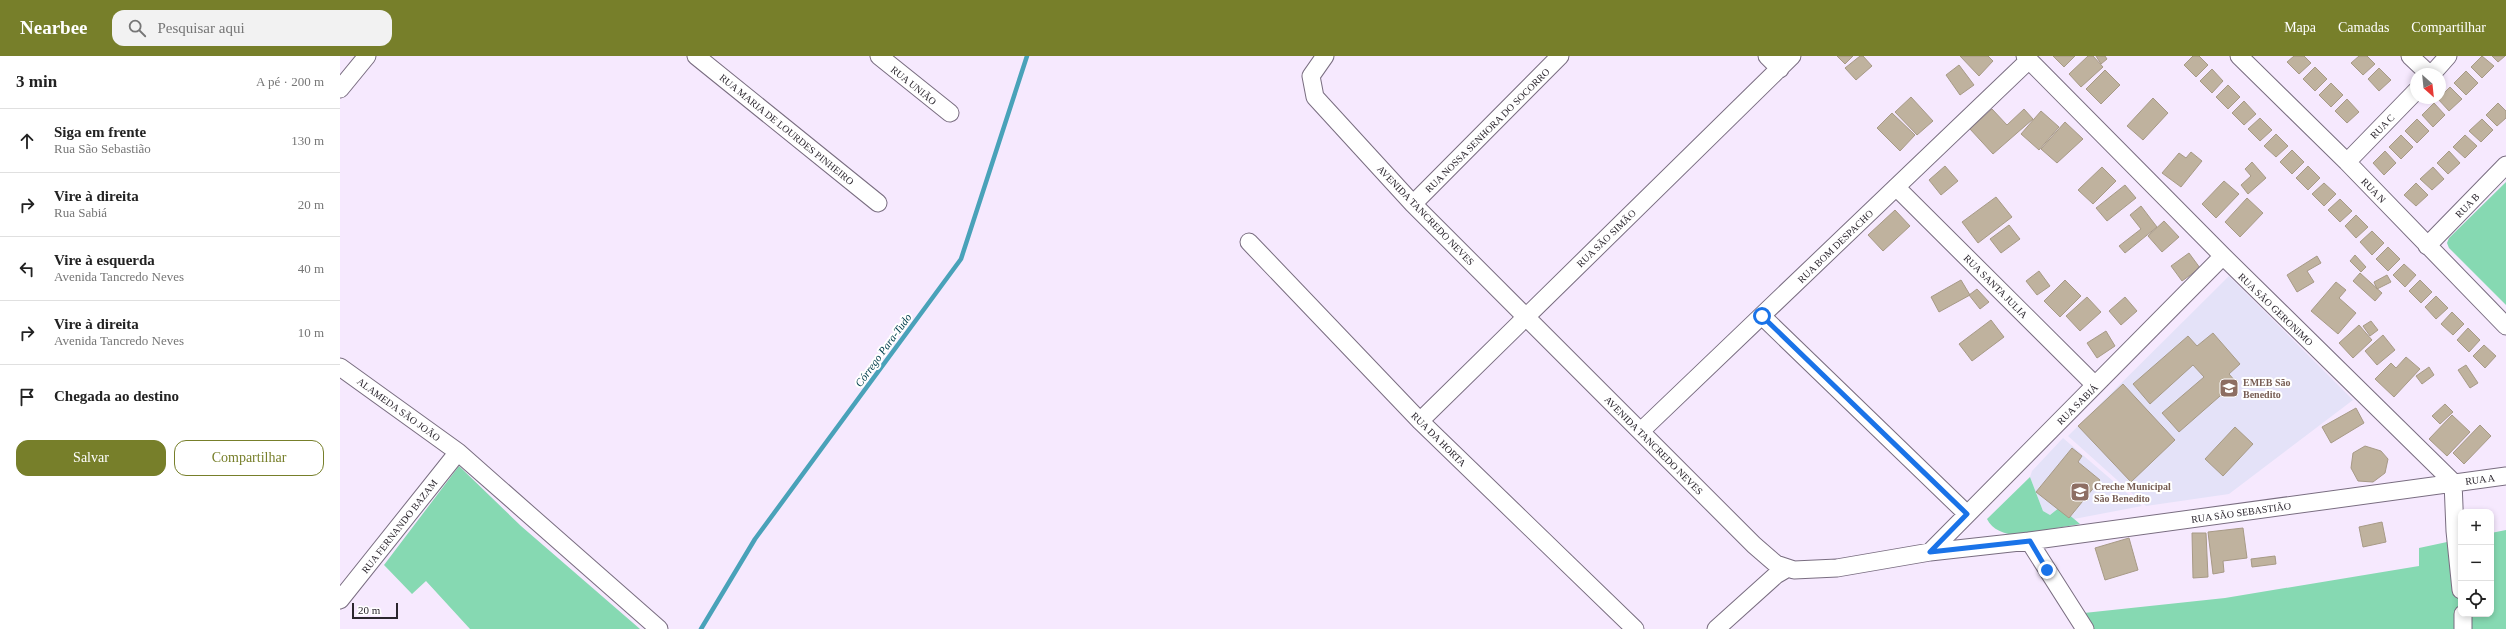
<!DOCTYPE html>
<html lang="pt">
<head>
<meta charset="utf-8">
<style>
	body { margin:0; font-family:"Times New Roman",serif; background:#f2f2f2; color:#222 }
	.controls { position:absolute; right:12px; bottom:12px; display:grid; overflow:hidden; border-radius:8px; box-shadow:0 2px 6px #0003 }
	.controls button { width:36px; height:36px; display:grid; place-items:center; padding:0; border:0; border-bottom:1px solid #e0e0e0; background:#fff; color:#222; font:20px sans-serif }
	.compass { position:absolute; left:2070px; top:12px; width:36px; height:36px; border-radius:50%; background:#fff; box-shadow:0 2px 6px #0003; rotate:153deg }
	.scale { position:absolute; left:12px; bottom:10px; width:46px; box-sizing:border-box; padding-left:4px; border:2px solid #2b262e; border-top:0; font-size:11px; line-height:14px; white-space:nowrap; color:#2b262e; -webkit-text-stroke:3px #fff; paint-order:stroke }
	.stop { position:absolute; width:12px; height:12px; margin:-9px; border:3px solid #1a73e8; border-radius:50%; background:#fff }
	.stop.end { background:#1a73e8; border-color:#fff; box-shadow:0 1px 4px #0008 }
	.list { margin:0; padding:0; list-style:none }
	h2 { display:flex; justify-content:space-between; align-items:center; height:52px; margin:0; padding:0 16px; font-size:17px }
	h2 small { font-size:13px; font-weight:400; color:#767676 }
	.list li { display:grid; grid-template-columns:26px 1fr auto; gap:12px; align-items:center; box-sizing:border-box; height:64px; padding:0 16px; border-top:1px solid #e0e0e0 }
	.list b { display:block; font-size:15px; white-space:nowrap }
	.list p { margin:0; font-size:13px; white-space:nowrap; color:#767676 }
	.list em { font-size:13px; font-style:normal; color:#767676 }
	.actions { display:flex; gap:8px; padding:12px 16px }
	.actions a { flex:1; padding:9px 0; border:1px solid #777f2a; border-radius:12px; text-align:center; font-size:14px; color:#777f2a }
	.actions .main { background:#777f2a; color:#fff }
	.icon { flex:none; width:22px; height:22px; fill:none; stroke:currentColor; stroke-width:2; stroke-linecap:round; stroke-linejoin:round }
	.map { position:relative; flex:none; width:2166px; height:573px; overflow:hidden }
	header { display:flex; align-items:center; gap:24px; box-sizing:border-box; height:56px; padding:0 20px; background:#777f2a; color:#fff }
	header strong { font-size:19px }
	nav { display:flex; gap:22px; margin-inline-start:auto; font-size:14px }
	.search { width:280px; height:36px; background:#f2f2f2; display:flex; align-items:center; gap:10px; box-sizing:border-box; padding:0 14px; border-radius:12px; color:#767676; font-size:15px }
	main { display:flex }
	aside { flex:1; background:#fff }
	.map>svg:first-child { display:block }
</style>
</head>
<body>
<header>
<strong>Nearbee</strong>
<div class="search"><svg class="icon" aria-label="search" viewBox="0 0 24 24"><circle cx="10" cy="10" r="6"/><path d="M15 15l6 6"/></svg>Pesquisar aqui</div>
<nav><a>Mapa</a><a>Camadas</a><a>Compartilhar</a></nav>
</header>
<main>
<aside>
<h2>3 min<small>A pé · 200 m</small></h2>
<ul class="list">
<li><svg class="icon" aria-label="ahead" viewBox="0 0 24 24"><path d="M12 20V5M6 11l6-6 6 6"/></svg><div><b>Siga em frente</b><p>Rua São Sebastião</p></div><em>130 m</em></li>
<li><svg class="icon" aria-label="right" viewBox="0 0 24 24"><path d="M7 20v-9h11M14 6l5 5-5 5"/></svg><div><b>Vire à direita</b><p>Rua Sabiá</p></div><em>20 m</em></li>
<li><svg class="icon" aria-label="left" viewBox="0 0 24 24"><path d="M17 20v-9H6M10 6l-5 5 5 5"/></svg><div><b>Vire à esquerda</b><p>Avenida Tancredo Neves</p></div><em>40 m</em></li>
<li><svg class="icon" aria-label="right" viewBox="0 0 24 24"><path d="M7 20v-9h11M14 6l5 5-5 5"/></svg><div><b>Vire à direita</b><p>Avenida Tancredo Neves</p></div><em>10 m</em></li>
<li><svg class="icon" aria-label="arrive" viewBox="0 0 24 24"><path d="M6 21V4h12l-3 4 3 4H6"/></svg><div><b>Chegada ao destino</b></div></li>
</ul>
<div class="actions"><a class="main">Salvar</a><a>Compartilhar</a></div>
</aside>
<div class="map">
<svg width="2166" height="573" viewBox="0 0 2166 573">
	<rect width="100%" height="100%" fill="#f6e9fe"/>
	<path fill="#e4e2f8" d="M1889,220L2013,344L1889,438L1806,450L1728,380Z
		M1723,382L1802,450L1734,463L1720,451L1710,459L1703,455L1690,421L1692,415Z"/>
	<path fill="#86d9b2" d="M2166,126V249L2109,192L2107,187L2109,182Z
		M119,410L181,470L300,573H130L86,525L72,538L44,509Z
		M1690,421L1703,455L1710,459L1720,451L1740,468L1676,479C1665,478 1652,474 1647,463Z
		M2166,474V573H1754L1744,557L1885,542L2079,510V492L2121,483V558H2151V477Z"/>
	<g fill="none" stroke-linecap="round" stroke-linejoin="round">
		<path stroke="#49a2b9" stroke-width="4.5" d="M361,573L415,483L621,203L687,0"/>
	</g>
	<path fill="#bfb29e" stroke="#a79a86" d="M1497,0H1513L1505,8Z
		M1520,0H1523L1532,10L1516,24L1505,12Z
		M1620,0H1648L1653,5L1639,20Z
		M1713,0H1735L1724,11Z
		M1748,0H1753L1763,11L1741,31L1729,18Z
		M1756,0H1765L1767,3L1761,8Z
		M1853,0H1859L1868,9L1856,21L1844,9Z
		M1954,0H1964L1971,7L1959,18L1947,6Z
		M2019,0H2027L2035,8L2023,19L2011,7Z
		M2142,0L2154,10L2142,22L2131,11Z
		M2152,0H2165L2158,6Z
		M1619,9L1634,29L1620,39L1606,19Z
		M1975,11L1987,23L1975,35L1963,23Z
		M2039,12L2051,24L2039,35L2028,23Z
		M1872,13L1883,25L1872,37L1860,25Z
		M1765,14L1780,29L1761,48L1746,33Z
		M2126,15L2138,27L2126,39L2114,27Z
		M1991,27L2003,39L1991,51L1979,39Z
		M1888,29L1900,41L1888,53L1876,41Z
		M2110,31L2122,43L2109,55L2098,43Z
		M1571,41L1593,65L1577,79L1555,56Z
		M1813,42L1828,57L1803,84L1787,70Z
		M2007,43L2019,56L2007,67L1995,55Z
		M1904,45L1916,58L1904,69L1892,57Z
		M2094,47L2105,59L2093,71L2082,59Z
		M2158,47L2166,55V62L2157,70L2146,59Z
		M1652,53L1667,69L1684,53L1693,63L1653,98L1630,73Z
		M1701,55L1719,71L1699,94L1681,78Z
		M1552,57L1575,79L1560,95L1537,72Z
		M1920,62L1932,74L1920,85L1908,73Z
		M2077,63L2089,75L2077,87L2065,75Z
		M2142,63L2153,74L2141,86L2129,75Z
		M1725,66L1743,83L1717,107L1701,93Z
		M1936,78L1948,90L1936,101L1924,90Z
		M2061,79L2073,91L2061,103L2049,91Z
		M2125,79L2137,90L2125,102L2113,91Z
		M1952,94L1964,106L1952,118L1940,106Z
		M2045,95L2056,107L2044,119L2033,107Z
		M2109,95L2120,107L2108,118L2097,107Z
		M1851,96L1862,105L1841,131L1822,117L1839,97L1846,102Z
		M1912,106L1926,122L1908,138L1901,129L1911,120L1905,113Z
		M1605,110L1618,125L1601,139L1589,124Z
		M1968,110L1980,122L1968,134L1956,122Z
		M1762,111L1776,125L1753,148L1738,134Z
		M2093,111L2104,123L2092,134L2080,123Z
		M1884,125L1899,138L1876,162L1862,148Z
		M1984,127L1996,138L1984,150L1972,138Z
		M2076,127L2088,139L2076,150L2064,139Z
		M1785,129L1796,142L1767,165L1756,152Z
		M1656,141L1672,161L1638,187L1622,166Z
		M1907,142L1923,157L1900,181L1885,166Z
		M2000,143L2012,155L2000,166L1988,154Z
		M1801,150L1817,171L1785,197L1779,190L1801,173L1790,159Z
		M1555,154L1570,170L1543,195L1528,179Z
		M2016,159L2028,171L2016,182L2005,170Z
		M1824,165L1839,181L1822,196L1808,180Z
		M1669,169L1680,183L1661,197L1650,183Z
		M2032,175L2044,187L2032,199L2020,186Z
		M2048,191L2060,203L2048,215L2036,203Z
		M1849,197L1860,212L1842,225L1831,210Z
		M2015,199L2026,211L2021,216L2010,205Z
		M1977,200L1981,207L1967,215L1974,226L1957,236L1947,219Z
		M2064,208L2076,219L2065,231L2053,219Z
		M1699,215L1710,230L1697,239L1686,225Z
		M2020,217L2042,237L2035,245L2013,225Z
		M2047,219L2051,226L2037,233L2034,226Z
		M1621,224L1630,239L1599,256L1591,241Z
		M1725,224L1741,240L1720,261L1704,245Z
		M2080,224L2092,236L2081,247L2069,235Z
		M1996,226L2006,234L1999,242L2016,257L1998,278L1971,255Z
		M1637,233L1649,246L1640,253L1629,239Z
		M2096,240L2108,252L2096,263L2085,251Z
		M1747,241L1761,256L1740,275L1726,260Z
		M1785,241L1797,255L1781,269L1769,255Z
		M2112,256L2124,268L2113,279L2101,268Z
		M1651,264L1664,281L1632,305L1619,288Z
		M2031,265L2038,274L2030,280L2023,270Z
		M2019,269L2032,284L2013,302L1999,287Z
		M2128,272L2140,284L2129,296L2117,284Z
		M1766,275L1775,290L1757,302L1747,287Z
		M1873,277L1900,308L1889,318L1896,326L1839,376L1822,357L1864,321L1853,309L1810,348L1793,328L1848,280L1857,290Z
		M2043,279L2055,294L2037,309L2025,295Z
		M2144,289L2156,300L2145,312L2133,300Z
		M2066,301L2080,313L2054,341L2035,323L2051,307L2056,312Z
		M2126,309L2138,327L2130,332L2118,314Z
		M2089,311L2094,319L2082,328L2076,320Z
		M1783,328L1835,384L1791,426L1738,370Z
		M2105,348L2113,356L2100,368L2092,360Z
		M2016,352L2024,367L1991,387L1982,371Z
		M2112,359L2130,376L2107,400L2089,383Z
		M2140,369L2151,380L2124,408L2113,397Z
		M1895,371L1913,388L1883,420L1865,403Z
		M2025,390L2041,395L2048,403L2045,417L2033,426L2018,425L2011,412L2013,397Z
		M1732,392L1742,400L1738,406L1760,424L1729,462L1696,436Z
		M2042,466L2046,486L2023,491L2019,471Z
		M1903,472L1907,502L1883,505L1884,516L1873,518L1868,476Z
		M1852,477H1866L1868,521L1853,522Z
		M1789,482L1798,514L1765,524L1755,492Z
		M1935,500L1936,508L1912,511L1911,503Z"/>
	<g fill="none" stroke-linecap="round" stroke-linejoin="round">
		<g stroke="#796d80" stroke-width="19">
			<path id="street" d="M356,0L538,147
				M539,0L610,57
				M985,0L971,20L975,41L1073,148L1414,489L1436,508L1454,514L1497,512L1590,496L1689,485L1745,573
				M1427,0L1440,13
				M1685,0L1883,200L2113,426L2115,475L2121,534
				M1899,0L2007,106L2166,270
				M2070,0L2089,18
				M2092,18L2108,0
				M0,33L27,0
				M2007,106L2076,35
				M1556,131L1755,329
				M1073,148L1220,0
				M909,186L1080,365L1295,573
				M2087,190L2166,109
				M1422,260L1627,458
				M0,311L118,396L319,573
				M1080,365L1452,0
				M1301,375L1689,4
				M1689,485L2166,420
				M1590,496L1883,200
				M0,544L118,396
				M2123,558V573
				M1376,573L1436,519L1448,512"/>
		</g>
		<use href="#street" stroke="#fff" stroke-width="17"/>
	</g>
	<g fill="none" stroke-linecap="round" stroke-linejoin="round">
		<path stroke="#1a73e8" stroke-width="5" d="M1422,260L1627,458L1590,496L1690,485L1707,514"/>
	</g>
	<defs>
		<g id="school-square" transform="scale(1)"><rect x="-9" y="-9" width="18" height="18" rx="4" fill="#8d6e63" stroke="#fff"/><path d="M0-5L7-2L0 1L-7-2ZM-4 1L0 2.5L4 1V4Q0 6-4 4Z" fill="#fff"/></g>
	</defs>
	<g fill-rule="evenodd">
		<use href="#school-square" x="1889" y="332"/>
		<use href="#school-square" x="1740" y="436"/>
	</g>
	<g text-anchor="middle" stroke-width="4" stroke-linejoin="round" paint-order="stroke">
		<g font-size="10" fill="#2b262e" stroke="#fff">
			<text transform="translate(574 29) rotate(39)" y="4">RUA UNIÃO</text>
			<text transform="translate(2042 70) rotate(-46)" y="4">RUA C</text>
			<text transform="translate(447 73) rotate(39)" y="4">RUA MARIA DE LOURDES PINHEIRO</text>
			<text transform="translate(1147 74) rotate(-45)" y="4">RUA NOSSA SENHORA DO SOCORRO</text>
			<text transform="translate(2034 134) rotate(46)" y="4">RUA N</text>
			<text transform="translate(2127 149) rotate(-46)" y="4">RUA B</text>
			<text transform="translate(1086 159) rotate(46)" y="4">AVENIDA TANCREDO NEVES</text>
			<text transform="translate(1266 182) rotate(-44)" y="4">RUA SÃO SIMÃO</text>
			<text transform="translate(1495 190) rotate(-44)" y="4">RUA BOM DESPACHO</text>
			<text transform="translate(1656 230) rotate(45)" y="4">RUA SANTA JULIA</text>
			<text transform="translate(1936 253) rotate(44)" y="4">RUA SÃO GERONIMO</text>
			<text transform="translate(1737 348) rotate(-45)" y="4">RUA SABIÁ</text>
			<text transform="translate(59 353) rotate(36)" y="4">ALAMEDA SÃO JOÃO</text>
			<text transform="translate(1099 383) rotate(45)" y="4">RUA DA HORTA</text>
			<text transform="translate(1314 389) rotate(45)" y="4">AVENIDA TANCREDO NEVES</text>
			<text transform="translate(2140 423) rotate(-7)" y="4">RUA A</text>
			<text transform="translate(1901 456) rotate(-8)" y="4">RUA SÃO SEBASTIÃO</text>
			<text transform="translate(59 470) rotate(-52)" y="4">RUA FERNANDO BAZAM</text>
		</g>
		<g font-size="10" font-weight="bold" fill="#785e54" stroke="#fff" text-anchor="start">
			<text x="1903" y="330">EMEB São<tspan x="1903" dy="12">Benedito</tspan></text>
			<text x="1754" y="434">Creche Municipal<tspan x="1754" dy="12">São Benedito</tspan></text>
		</g>
		<g font-size="11" font-style="italic" fill="#04414e" stroke="#fff">
			<text transform="translate(543 294) rotate(-54)" y="4">Córrego Para-Tudo</text>
		</g>
	</g>
</svg>
<div class="controls">
<button>+</button>
<button>−</button>
<button><svg class="icon" aria-label="locate" viewBox="0 0 24 24"><circle cx="12" cy="12" r="6"/><path d="M12 2v4M12 18v4M2 12h4M18 12h4"/></svg></button>
</div>
<svg class="compass" viewBox="-18 -18 36 36"><path d="M0-13l5 13h-10z" fill="#e53935"/><path d="M0 13l5-13h-10z" fill="#767676"/></svg>
<div class="scale">20 m</div>
<div class="stop" style="left:1422px;top:260px"></div>
<div class="stop end" style="left:1707px;top:514px"></div>
</div>
</main>
</body>
</html>
